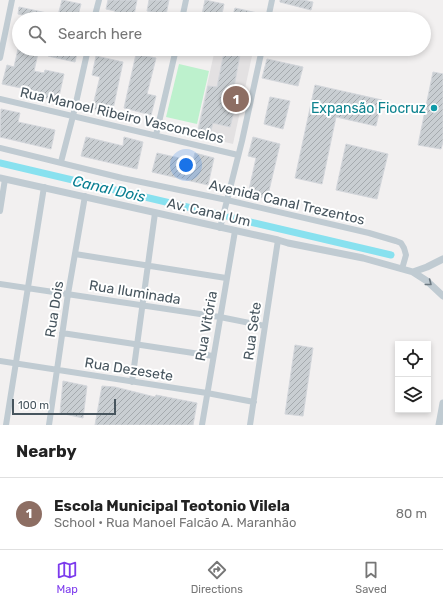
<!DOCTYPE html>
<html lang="en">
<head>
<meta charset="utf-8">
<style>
	body { margin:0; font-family:Rubik,sans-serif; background:#f6f6f6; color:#222 }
	.controls { position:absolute; right:12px; bottom:12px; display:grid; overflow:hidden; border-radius:0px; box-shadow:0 2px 6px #0003 }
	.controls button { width:36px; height:36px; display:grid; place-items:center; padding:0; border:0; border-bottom:1px solid #e0e0e0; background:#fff; color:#222; font:20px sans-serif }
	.scale { position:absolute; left:12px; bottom:10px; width:104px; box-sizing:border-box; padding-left:4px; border:2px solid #47555e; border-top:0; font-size:11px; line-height:14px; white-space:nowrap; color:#47555e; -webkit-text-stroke:3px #fff; paint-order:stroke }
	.you { position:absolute; left:186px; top:165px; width:14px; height:14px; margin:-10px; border:3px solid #fff; border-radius:50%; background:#1a73e8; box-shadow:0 0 0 6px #1a73e833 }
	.badge { display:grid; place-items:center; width:26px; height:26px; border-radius:50%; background:#7c3aed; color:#fff; font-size:13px; font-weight:700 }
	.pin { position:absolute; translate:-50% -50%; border:2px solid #fff; box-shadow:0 1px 4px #0006 }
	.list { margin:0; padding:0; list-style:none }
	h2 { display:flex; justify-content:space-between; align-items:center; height:52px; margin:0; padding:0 16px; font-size:17px }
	h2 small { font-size:13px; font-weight:400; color:#767676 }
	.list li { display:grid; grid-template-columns:26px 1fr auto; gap:12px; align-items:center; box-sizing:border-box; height:72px; padding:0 16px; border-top:1px solid #e0e0e0 }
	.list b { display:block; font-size:15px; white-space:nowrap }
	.list p { margin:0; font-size:13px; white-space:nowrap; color:#767676 }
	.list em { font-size:13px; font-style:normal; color:#767676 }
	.icon { flex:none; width:22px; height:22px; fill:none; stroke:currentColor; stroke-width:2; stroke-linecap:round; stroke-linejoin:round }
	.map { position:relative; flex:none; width:443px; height:425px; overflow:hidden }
	.search { position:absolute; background:#fff; box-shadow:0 2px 6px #0003; left:12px; right:12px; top:12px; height:44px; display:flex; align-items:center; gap:10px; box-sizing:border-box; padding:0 14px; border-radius:22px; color:#767676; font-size:15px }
	.sheet { height:124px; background:#fff }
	nav { display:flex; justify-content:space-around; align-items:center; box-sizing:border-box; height:56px; border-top:1px solid #e0e0e0; background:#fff; font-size:11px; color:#767676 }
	nav a { display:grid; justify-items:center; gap:2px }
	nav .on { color:#7c3aed }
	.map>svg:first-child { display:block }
</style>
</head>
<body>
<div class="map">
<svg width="443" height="425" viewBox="0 0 443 425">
	<defs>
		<pattern id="building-hatch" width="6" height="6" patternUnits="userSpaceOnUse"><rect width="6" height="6" fill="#c9ced2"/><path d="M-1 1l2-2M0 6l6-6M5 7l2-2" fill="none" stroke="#a5aaae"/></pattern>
	</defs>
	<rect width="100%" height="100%" fill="#f2f0f0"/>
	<path fill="#e3e1e2" d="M215,49H222L252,56L233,144L196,135Z"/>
	<path fill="#bdf1cd" d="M179,64L209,71L197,124L166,117Z"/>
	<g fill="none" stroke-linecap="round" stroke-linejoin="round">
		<path stroke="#88e1ef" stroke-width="7" d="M0,163L217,214
			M229,217L391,255"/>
	</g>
	<path fill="url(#building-hatch)" stroke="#d3d6db" d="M62,0L81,4L77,19H57Z
		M108,0H137L134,15L122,12L120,19H113L115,11L106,9Z
		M149,0H169L166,15L147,11Z
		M205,0L224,4L221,19H201Z
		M280,0H303L313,2L311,10L280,2Z
		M19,7L47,13L45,19H39L18,14Z
		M235,8L262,14L261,19H250L233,15Z
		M18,49H39L34,71L44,73L45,70L64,74L58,101L39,97L40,92L2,84L7,65L14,67Z
		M50,49H78L75,62L48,56Z
		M224,52L240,55L234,87L243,90L239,109L235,108L230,127L213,123L210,134L198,131L208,86L217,87Z
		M136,54L156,58L147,94L156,96L151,115L124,108Z
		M96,56L123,62L112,114L92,109L100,77L92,75Z
		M267,59L303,67L298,86L262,78Z
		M433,72L443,74V142L441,149L418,145Z
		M315,85L382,100L376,126L336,117L322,184L295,178Z
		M270,97L290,101L283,129L264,124Z
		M1,109L20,113L18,122L55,130L51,149L0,137Z
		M86,137L123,146L124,137L143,142L137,169L81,156Z
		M253,137L280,144L267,199L248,194L256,158L248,156Z
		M346,144L388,154L377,199L336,190Z
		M157,153L193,161L195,153L214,158L208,185L152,172Z
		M295,345L313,348L303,416L285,414Z
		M63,381L87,386L83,418L60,413Z
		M102,386L115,387L155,397L156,395L197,403L193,425H95Z"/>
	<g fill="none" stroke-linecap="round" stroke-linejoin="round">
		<path stroke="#c0cbd2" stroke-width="6" d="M94,19L99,0
			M182,19L186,0
			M268,19L272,0
			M0,58L12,0
			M0,99L238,155
			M156,135L176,49
			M0,148L122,178L227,200L369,233L396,241L401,243L404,248L406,255L402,269
			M61,162L73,116L88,49
			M0,211L5,179
			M220,228L242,141L262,49
			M75,254L226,278
			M0,284L220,317L265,326
			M62,333L213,356
			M0,361L207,393L254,402
			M132,382L155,213
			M6,425L44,187
			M49,425L68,294L85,196
			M202,425L235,231
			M250,425L278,240"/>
		<path stroke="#c0cbd2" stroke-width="7" d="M0,178L278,240L288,243L363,258L413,272L427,281L443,296
			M413,272L427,267L443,259
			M439,425L443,403"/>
	</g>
	<defs><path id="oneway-chevron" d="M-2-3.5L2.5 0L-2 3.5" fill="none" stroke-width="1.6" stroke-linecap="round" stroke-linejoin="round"/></defs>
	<use stroke="#6b7881" href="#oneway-chevron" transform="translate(429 283) rotate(38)"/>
	<circle fill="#0f9aa8" stroke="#fff" stroke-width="1.5" cx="434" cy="108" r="4"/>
	<g text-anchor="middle" stroke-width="4" stroke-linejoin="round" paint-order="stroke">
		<g font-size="14" fill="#0d838f" stroke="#fff" text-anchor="end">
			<text x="426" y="113">Expansão Fiocruz</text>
		</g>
		<g font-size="14" fill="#47555e" stroke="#fff">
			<text transform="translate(122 115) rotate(13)" y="5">Rua Manoel Ribeiro Vasconcelos</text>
			<text transform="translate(287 202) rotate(13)" y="5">Avenida Canal Trezentos</text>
			<text transform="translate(209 212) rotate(13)" y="5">Av. Canal Um</text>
			<text transform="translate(135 292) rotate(9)" y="5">Rua Iluminada</text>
			<text transform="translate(54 309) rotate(-81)" y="5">Rua Dois</text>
			<text transform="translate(206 326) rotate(-80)" y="5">Rua Vitória</text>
			<text transform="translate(252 331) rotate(-82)" y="5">Rua Sete</text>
			<text transform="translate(129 369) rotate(9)" y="5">Rua Dezesete</text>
		</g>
		<g font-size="15" font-style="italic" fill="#097e91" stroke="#fff">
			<text transform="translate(109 189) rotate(13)" y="5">Canal Dois</text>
		</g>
	</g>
</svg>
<div class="controls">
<button><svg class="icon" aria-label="locate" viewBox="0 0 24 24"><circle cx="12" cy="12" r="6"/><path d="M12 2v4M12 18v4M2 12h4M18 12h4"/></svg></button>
<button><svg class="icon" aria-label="layers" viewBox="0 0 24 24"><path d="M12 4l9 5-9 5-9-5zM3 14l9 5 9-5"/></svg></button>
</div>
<div class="scale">100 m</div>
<div class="you"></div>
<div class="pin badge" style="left:236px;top:99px;background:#8d6e63">1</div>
<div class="search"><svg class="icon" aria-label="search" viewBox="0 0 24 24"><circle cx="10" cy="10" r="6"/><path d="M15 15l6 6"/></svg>Search here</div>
</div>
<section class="sheet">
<h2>Nearby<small></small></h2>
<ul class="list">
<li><span class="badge" style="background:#8d6e63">1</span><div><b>Escola Municipal Teotonio Vilela</b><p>School · Rua Manoel Falcão A. Maranhão</p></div><em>80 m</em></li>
</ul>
</section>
<nav>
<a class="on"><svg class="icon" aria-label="map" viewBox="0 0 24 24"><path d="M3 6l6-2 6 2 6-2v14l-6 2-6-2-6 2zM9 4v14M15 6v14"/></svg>Map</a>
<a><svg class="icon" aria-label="directions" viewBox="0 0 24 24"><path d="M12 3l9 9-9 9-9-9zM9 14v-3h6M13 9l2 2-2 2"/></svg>Directions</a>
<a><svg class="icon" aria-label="saved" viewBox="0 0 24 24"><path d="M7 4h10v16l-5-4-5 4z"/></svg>Saved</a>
</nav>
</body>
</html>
